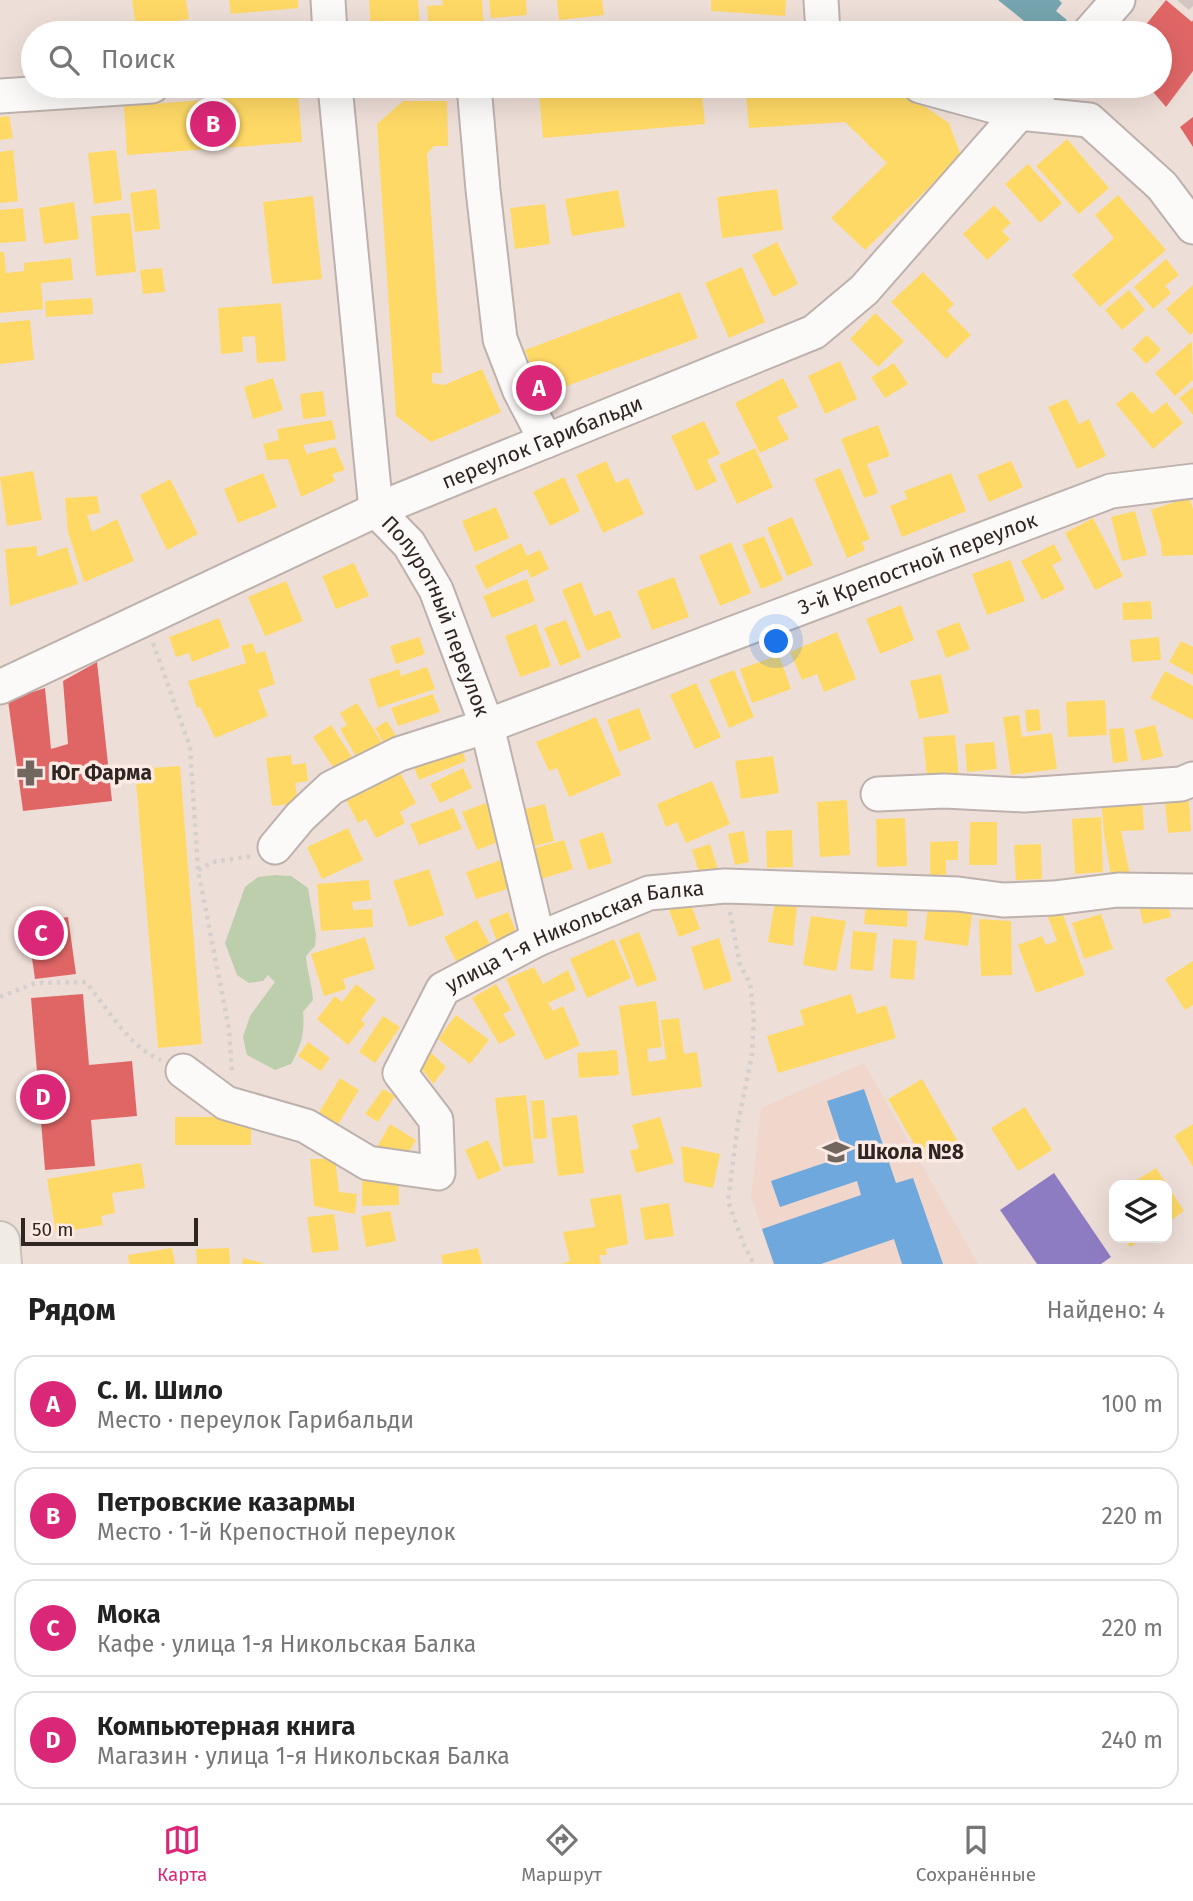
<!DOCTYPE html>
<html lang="ru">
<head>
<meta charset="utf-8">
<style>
	body { margin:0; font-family:"Fira Sans",sans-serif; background:#f6f6f6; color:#222 }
	.controls { position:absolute; right:21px; bottom:21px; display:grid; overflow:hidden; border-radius:14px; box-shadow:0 7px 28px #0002 }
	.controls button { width:63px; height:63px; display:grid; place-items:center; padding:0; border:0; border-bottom:2px solid #e0e0e0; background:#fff; color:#222; font:35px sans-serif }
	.scale { position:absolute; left:21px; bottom:18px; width:177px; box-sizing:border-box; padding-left:7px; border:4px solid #2f2521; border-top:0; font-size:19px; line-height:24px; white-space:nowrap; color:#2f2521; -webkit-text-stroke:5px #fcebe4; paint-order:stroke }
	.you { position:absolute; left:777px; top:642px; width:24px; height:24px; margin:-18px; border:5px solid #fff; border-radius:50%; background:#1a73e8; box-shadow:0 0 0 10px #1a73e833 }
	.badge { display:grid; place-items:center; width:46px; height:46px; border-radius:50%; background:#db2777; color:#fff; font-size:23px; font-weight:700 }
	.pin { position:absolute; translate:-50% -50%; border:4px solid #fff; box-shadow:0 2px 7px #0006 }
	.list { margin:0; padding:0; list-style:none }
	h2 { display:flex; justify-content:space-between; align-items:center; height:91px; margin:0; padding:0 28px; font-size:30px }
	h2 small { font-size:23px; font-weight:400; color:#767676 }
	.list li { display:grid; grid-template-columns:46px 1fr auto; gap:21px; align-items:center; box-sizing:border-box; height:98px; margin:0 14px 14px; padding:0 14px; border:2px solid #e0e0e0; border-radius:21px }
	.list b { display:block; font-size:26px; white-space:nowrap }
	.list p { margin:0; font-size:23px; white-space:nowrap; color:#767676 }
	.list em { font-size:23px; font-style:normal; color:#767676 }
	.icon { flex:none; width:38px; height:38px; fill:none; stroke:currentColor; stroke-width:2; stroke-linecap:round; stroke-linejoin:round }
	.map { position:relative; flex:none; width:1193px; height:1264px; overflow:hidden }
	.search { position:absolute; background:#fff; box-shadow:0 7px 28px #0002; left:21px; right:21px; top:21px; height:77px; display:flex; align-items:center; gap:18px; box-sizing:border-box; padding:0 24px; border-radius:38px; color:#767676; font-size:26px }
	.sheet { height:539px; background:#fff }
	nav { display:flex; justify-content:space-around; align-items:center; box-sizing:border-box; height:98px; border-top:2px solid #e0e0e0; background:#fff; font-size:19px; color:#767676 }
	nav a { display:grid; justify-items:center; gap:4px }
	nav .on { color:#db2777 }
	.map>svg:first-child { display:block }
</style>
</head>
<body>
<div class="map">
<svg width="1193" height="1264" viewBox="0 0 1193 1264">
	<rect width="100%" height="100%" fill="#eeded8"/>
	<path fill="#f1d6cb" d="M864,1063L978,1264H773L751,1196L761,1108Z"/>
	<path fill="#bcceab" d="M275,875L291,876L308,888L316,935L315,946L306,956C307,971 312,985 313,1000L303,1012C305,1033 301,1046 291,1064L275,1070L247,1055L243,1037L250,1016L275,982L268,975L263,981L249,983L237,975L225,943L245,887L258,877Z"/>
	<path fill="#ffd966" d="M132,0H186L189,19L136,27Z
		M229,0H298V8L231,14Z
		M369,0H418L420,30L371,33Z
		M442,0H482L484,29L429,32L427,6L443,5Z
		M489,0H526L527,15L491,18Z
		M557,0H602L604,15L559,20Z
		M711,0H786L785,16L711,11Z
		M624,86H701L705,124L543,138L539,93Z
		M745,86H862L918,102L949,123L961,156L865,250L831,218L887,163L845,122L749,128Z
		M298,93L302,142L127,155L124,106Z
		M403,101H447L448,146H434L427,154L442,373H432V383L444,385L482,369L501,412L431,442L396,416L377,124Z
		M9,116L13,138L0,140V117Z
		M1067,139L1109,188L1079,214L1036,166Z
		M13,150L18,201L0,203V152Z
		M116,150L122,200L94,204L88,153Z
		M1028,164L1062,203L1040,223L1005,184Z
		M156,189L160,229L135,232L130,193Z
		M777,189L783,230L722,238L717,197Z
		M618,190L625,227L572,236L565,199Z
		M1118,195L1166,250L1100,307L1072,275L1114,238L1095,215Z
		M313,196L322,279L272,284L263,202Z
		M74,202L79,239L44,244L39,208Z
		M545,204L550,244L515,249L510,208Z
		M994,205L1011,223L1002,231L1010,239L987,260L963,234Z
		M23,208L26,241L0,243V210Z
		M130,213L136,272L96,276L91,216Z
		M777,242L798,284L773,297L752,255Z
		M0,252H4L6,273L24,271V263L71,258L73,280L41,283L43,309L0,313Z
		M1166,259L1179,275L1165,286L1171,293L1153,309L1134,287Z
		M742,267L765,322L729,338L705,283Z
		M162,268L165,292L143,294L140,270Z
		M923,272L954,304L947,311L971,335L946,359L891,302Z
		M1193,285V332L1190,335L1166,309Z
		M1129,290L1145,310L1122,330L1105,310Z
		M680,292L698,338L542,395L525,350Z
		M92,298L93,314L46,317L45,301Z
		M281,303L286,361L257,363L255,336L242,337L243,352L221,354L218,308Z
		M875,313L904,341L878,367L850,339Z
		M30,320L34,360L0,364V323Z
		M1147,335L1161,350L1146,364L1132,349Z
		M1192,341L1193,380L1175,396L1155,373Z
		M840,361L857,399L825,414L808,376Z
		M894,363L908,384L885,398L871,377Z
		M273,378L283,410L253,419L244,387Z
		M783,378L798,407L777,417L789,439L760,453L735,403Z
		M1193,387V415L1179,398Z
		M323,391L326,416L303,419L300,394Z
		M1132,391L1152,414L1166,402L1183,423L1153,449L1116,404Z
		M1067,399L1079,424L1089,419L1106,456L1077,469L1048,407Z
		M332,420L336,439L303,445L307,454L335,447L345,470L332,474L335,481L301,497L288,459L267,460L263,444L279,440L277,429Z
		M704,421L720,454L707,460L717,481L696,491L671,436Z
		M878,425L890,456L867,464L878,493L864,498L841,439Z
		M755,448L773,487L737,504L719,465Z
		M606,461L616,483L628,478L644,514L603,533L576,475Z
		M1011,461L1023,487L989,502L977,475Z
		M840,468L870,539L862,542L865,550L847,558L814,479Z
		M33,471L42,520L7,526L0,477Z
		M263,473L277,507L238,523L224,489Z
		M951,473L966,511L902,537L890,506L907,499L904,491Z
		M564,477L580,511L550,526L533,492Z
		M170,479L198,534L167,550L140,495Z
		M97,496L100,513L87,515L92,532L117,519L134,561L84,582L68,532L65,498Z
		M1189,497L1193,509V555L1162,556L1161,544L1151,510Z
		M496,507L509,538L475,552L462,521Z
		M1135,511L1147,555L1122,561L1111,517Z
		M792,517L813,565L787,576L767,528Z
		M1093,518L1123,576L1095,590L1065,533Z
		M764,536L783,580L761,589L742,545Z
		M731,542L751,593L720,606L699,556Z
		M521,543L527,556L540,550L549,569L531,578L527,569L486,589L475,566Z
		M1054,544L1062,560L1052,565L1065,589L1042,600L1021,561Z
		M37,546V557L67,547L78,584L10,606L5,549Z
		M1010,560L1025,601L987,615L972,574Z
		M354,563L369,596L336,609L322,576Z
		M674,577L689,617L652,630L637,591Z
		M527,579L535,601L492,618L483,596Z
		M286,581L303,621L265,636L248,597Z
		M581,582L594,616L610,610L621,637L587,651L562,590Z
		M1151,601L1152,619L1123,620L1122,603Z
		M901,605L914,640L880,654L866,619Z
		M219,618L230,647L192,662L189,653L176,657L169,637Z
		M566,620L581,657L560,666L544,628Z
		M959,622L970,649L946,658L936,631Z
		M536,624L551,666L520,677L505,636Z
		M837,632L856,679L824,692L817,674L802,680L790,652Z
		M419,637L425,654L396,664L390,646Z
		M1159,637L1161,660L1132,662L1130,640Z
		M1181,641L1193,647V675L1169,662Z
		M253,643L256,654L265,651L275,684L258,690L268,716L215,738L200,707L197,708L188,681L246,663L241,646Z
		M779,655L791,689L752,703L740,669Z
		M427,667L435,689L378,708L369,679L399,669L401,676Z
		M734,670L754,717L729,728L709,680Z
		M1165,671L1193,686V720L1150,698Z
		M941,674L949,713L919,719L910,681Z
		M696,683L721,737L695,749L670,695Z
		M433,694L440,712L398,726L391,708Z
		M1105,700L1107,735L1068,737L1066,702Z
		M357,703L382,743L357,758L340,729L347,725L340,713Z
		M639,708L651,739L619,752L607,720Z
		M1039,709L1041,730L1027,732L1025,710Z
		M1019,715L1022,737L1052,733L1057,769L1011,775L1003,717Z
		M596,717L621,775L569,797L557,768L549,771L536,742Z
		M387,721L400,743L388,750L375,728Z
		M331,725L354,760L336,772L313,737Z
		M1155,725L1163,756L1142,761L1134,730Z
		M1124,728L1128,761L1113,763L1109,729Z
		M955,735L959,777L927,779L923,737Z
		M458,741L466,761L419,780L411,759Z
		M994,742L997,769L967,772L965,744Z
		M291,755L292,765L306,763L308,781L295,783L298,803L272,806L266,758Z
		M773,756L779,793L741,799L735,761Z
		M396,765L416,803L400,812L405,823L376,838L366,819L358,823L343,794Z
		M180,766L202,1044L158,1048L135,769Z
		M463,768L472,788L440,803L430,784Z
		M712,781L730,824L686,843L677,822L666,827L657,804Z
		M1188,791L1191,831L1168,833L1164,793Z
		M1142,793L1144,830L1121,831L1130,875L1111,877L1104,833L1101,796Z
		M847,800L850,855L820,857L817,802Z
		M486,803L500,841L477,850L462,812Z
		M545,804L554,841L527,848L518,811Z
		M453,808L462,829L419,845L410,824Z
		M1101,817L1103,872L1075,874L1072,819Z
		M905,818L907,866L877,867L876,819Z
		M970,822H997V865H969Z
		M348,828L363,860L322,879L307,847Z
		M792,830L793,867L767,868L766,831Z
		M744,831L749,862L735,865L728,834Z
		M603,832L612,863L588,870L579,840Z
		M564,840L573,869L541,879L532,849Z
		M958,841V860H946V879L930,880V842Z
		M710,844L719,873L701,879L692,850Z
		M1041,844L1042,879L1016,880L1014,845Z
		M504,859L513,887L476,899L466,872Z
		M429,869L444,915L409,927L393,881Z
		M369,880L371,900L352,902L353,910L372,909L373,927L321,931L317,884Z
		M1166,895L1171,917L1143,924L1138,901Z
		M688,897L700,929L679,937L667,905Z
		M775,902L797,906L793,946L768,942Z
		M866,902L908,905L907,927L864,924Z
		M928,908L972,914L968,946L924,940Z
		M508,912L519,939L499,947L489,920Z
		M1062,912L1085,975L1036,993L1018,945L1042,936L1046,945L1057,941L1048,917Z
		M1101,914L1113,949L1084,959L1072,923Z
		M811,916L846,921L836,971L803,965Z
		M979,919L1011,921L1012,975L981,976Z
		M477,920L494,952L460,969L444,937Z
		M853,931L877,933L873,971L850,969Z
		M639,932L657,980L637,987L619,940Z
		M365,937L375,969L343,979L346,989L324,996L311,954Z
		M719,938L732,981L704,990L691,947Z
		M614,939L631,978L587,998L570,959Z
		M893,939L917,941L914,980L890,978Z
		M1193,961V1005L1185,1010L1165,979Z
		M534,967L543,984L568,970L576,990L548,1003L553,1011L563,1006L580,1045L545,1060L506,979Z
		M356,984L376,1000L361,1020L365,1024L348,1045L317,1019L335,996L342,1002Z
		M496,984L511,1010L503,1014L516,1035L499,1044L472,998Z
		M851,994L857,1014L886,1005L896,1038L778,1073L767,1036L804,1025L800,1010Z
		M656,1001L662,1047L647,1049L649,1062L666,1059L661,1020L679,1018L684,1054L697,1052L702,1087L632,1096L619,1006Z
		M456,1015L489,1040L470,1064L438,1039Z
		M383,1016L400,1027L375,1063L359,1052Z
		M308,1042L330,1058L321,1071L298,1056Z
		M427,1049L446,1067L433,1084L418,1064Z
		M617,1050L619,1075L579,1078L577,1053Z
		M340,1078L359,1090L337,1126L318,1114Z
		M922,1079L958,1142L924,1161L888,1099Z
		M383,1089L395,1096L378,1122L365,1114Z
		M526,1095L534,1163L503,1167L495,1098Z
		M544,1100L547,1138L534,1139L531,1101Z
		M1025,1107L1052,1150L1018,1171L991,1128Z
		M577,1115L584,1173L558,1176L551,1118Z
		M175,1117H251V1145H175Z
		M660,1117L674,1163L636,1173L630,1151L639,1148L632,1125Z
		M390,1124L416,1140L403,1162L377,1147Z
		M1193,1124V1167L1174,1136Z
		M488,1140L501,1170L478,1180L465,1150Z
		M681,1146L720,1154L713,1188L684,1182Z
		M310,1159H335L339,1192L357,1194L355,1214L314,1206Z
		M141,1163L145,1188L112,1193L115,1213L101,1216L103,1225L56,1233L47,1179Z
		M1156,1168L1184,1211L1167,1223V1185H1129Z
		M398,1170L399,1205L362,1206V1171Z
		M621,1194L628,1244L606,1249L607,1255H599L601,1264H561L570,1261L563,1232L595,1227L590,1199Z
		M669,1203L674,1236L645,1240L640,1208Z
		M390,1211L396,1241L366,1247L361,1216Z
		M334,1214L339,1250L312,1253L307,1217Z
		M1124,1238H1144L1130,1247Z
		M172,1248L175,1264H129L128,1255Z
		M229,1248L230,1264H197L196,1249Z
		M478,1248L482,1264H443L441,1255Z
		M243,1258L263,1263V1264H242Z"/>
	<path fill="#e06666" d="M1166,0L1192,22L1193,20V71L1166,107L1148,86H1160V33H1139Z
		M1193,117V147L1180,127Z
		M97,662L112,801L23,811L8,700L45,688L51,749L68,744L63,681Z
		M68,917L76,974L35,979L27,923Z
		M83,994L89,1065L132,1061L137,1116L91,1120L95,1166L45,1170L31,998Z"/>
	<path fill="#8e7cc3" d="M1054,1173L1111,1257L1101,1264H1037L1000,1210Z"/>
	<path fill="#6fa8dc" d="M864,1089L896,1183L913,1178L943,1264H902L894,1239L821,1264H774L762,1229L861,1195L857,1181L780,1207L771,1181L845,1156L827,1101Z"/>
	<path fill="#76a5af" d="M998,0H1059L1062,3L1056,11L1067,20L1057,33L1047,25L1039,33Z"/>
	<path fill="#d2c6c0" d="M1177,0H1193V6L1189,10Z"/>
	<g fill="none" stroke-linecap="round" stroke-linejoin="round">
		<g stroke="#bcb1ac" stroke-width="37">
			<g id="minor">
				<path d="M328,0L330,33"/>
				<path d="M821,0L823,33"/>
				<path d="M1089,33L1118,0"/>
				<path id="s1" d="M335,86L376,510L409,544L436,590L487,726L538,939"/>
				<path d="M474,86L483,190L500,339L520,391L546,441"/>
				<path d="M920,86L1019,113L1089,120L1162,186L1193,227"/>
				<path d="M0,96L152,86"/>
				<path id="s2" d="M0,687L376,510L814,332L864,290L1043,86"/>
				<path d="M878,794L944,791L1024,795L1181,784L1193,779"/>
				<path id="s3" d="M275,847L300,817L331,788L399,754L487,726L1111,491L1193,481"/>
				<path id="s4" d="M183,1071L226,1103L306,1126L368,1163L438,1173L436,1120L400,1073L443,989L538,939L649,893L725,886L958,894L1003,900L1054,898L1118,890L1193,891"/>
			</g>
		</g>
		<g stroke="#c7bfbc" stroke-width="42">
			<path id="major" d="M0,1241L2,1264"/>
		</g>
		<path stroke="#d4d0ce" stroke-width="4.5" stroke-dasharray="3.5 5" stroke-linecap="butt" d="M153,643L190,747L198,870L229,1029L232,1072
			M198,870L213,862L252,856
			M730,912L740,965L750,983L754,1017L752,1055L738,1123L728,1201L744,1245L754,1264
			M0,997L35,983L86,982C106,1007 131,1049 161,1060"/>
		<use href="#minor" stroke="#fcfaf9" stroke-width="33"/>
		<use href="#major" stroke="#f1ece3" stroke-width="38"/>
	</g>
	<defs>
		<g id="pharmacy-bare" transform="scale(2.1)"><path d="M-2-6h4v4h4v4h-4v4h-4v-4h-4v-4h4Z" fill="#726661" stroke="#fcebe4" stroke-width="2.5" paint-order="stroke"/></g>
		<g id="school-bare" transform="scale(2.1)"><path d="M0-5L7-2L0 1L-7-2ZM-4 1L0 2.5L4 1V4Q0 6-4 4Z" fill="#726661" stroke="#fcebe4" stroke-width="2.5" paint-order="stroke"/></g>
	</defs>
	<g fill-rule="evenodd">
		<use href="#pharmacy-bare" x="30" y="773"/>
		<use href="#school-bare" x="836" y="1152"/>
	</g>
	<g text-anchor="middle" stroke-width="7" stroke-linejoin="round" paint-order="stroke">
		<g font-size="21" fill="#2f2521" stroke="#fcebe4">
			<text dy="7" stroke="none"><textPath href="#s2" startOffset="595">переулок Гарибальди</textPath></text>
			<text dy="7" stroke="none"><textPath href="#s3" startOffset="710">3-й Крепостной переулок</textPath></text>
			<text dy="7" stroke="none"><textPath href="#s1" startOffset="550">Полуротный переулок</textPath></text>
			<text dy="7" stroke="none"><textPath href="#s4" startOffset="630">улица 1-я Никольская Балка</textPath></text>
		</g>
		<g font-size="21" font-weight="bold" fill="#2f2521" stroke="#fcebe4" text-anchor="start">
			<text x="51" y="780">Юг Фарма</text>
			<text x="857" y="1159">Школа №8</text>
		</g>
	</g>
</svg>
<div class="controls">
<button><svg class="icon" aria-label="layers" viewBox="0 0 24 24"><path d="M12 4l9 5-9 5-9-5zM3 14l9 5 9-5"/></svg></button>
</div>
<div class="scale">50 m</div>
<div class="you"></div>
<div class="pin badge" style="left:539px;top:388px">A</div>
<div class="pin badge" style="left:213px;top:124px">B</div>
<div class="pin badge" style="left:41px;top:933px">C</div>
<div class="pin badge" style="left:43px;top:1097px">D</div>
<div class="search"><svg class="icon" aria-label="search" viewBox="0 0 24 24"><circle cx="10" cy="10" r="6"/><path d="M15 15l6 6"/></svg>Поиск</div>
</div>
<section class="sheet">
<h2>Рядом<small>Найдено: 4</small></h2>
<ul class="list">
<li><span class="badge">A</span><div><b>С. И. Шило</b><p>Место · переулок Гарибальди</p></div><em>100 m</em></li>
<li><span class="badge">B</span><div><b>Петровские казармы</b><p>Место · 1-й Крепостной переулок</p></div><em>220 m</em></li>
<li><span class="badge">C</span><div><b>Мока</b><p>Кафе · улица 1-я Никольская Балка</p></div><em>220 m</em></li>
<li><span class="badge">D</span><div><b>Компьютерная книга</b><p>Магазин · улица 1-я Никольская Балка</p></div><em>240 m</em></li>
</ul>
</section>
<nav>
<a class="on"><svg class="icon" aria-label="map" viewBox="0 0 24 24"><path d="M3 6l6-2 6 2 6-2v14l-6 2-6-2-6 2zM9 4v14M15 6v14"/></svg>Карта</a>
<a><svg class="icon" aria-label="directions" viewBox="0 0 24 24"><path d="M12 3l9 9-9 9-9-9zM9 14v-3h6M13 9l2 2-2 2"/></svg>Маршрут</a>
<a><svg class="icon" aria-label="saved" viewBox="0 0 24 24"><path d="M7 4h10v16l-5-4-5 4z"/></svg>Сохранённые</a>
</nav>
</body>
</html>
